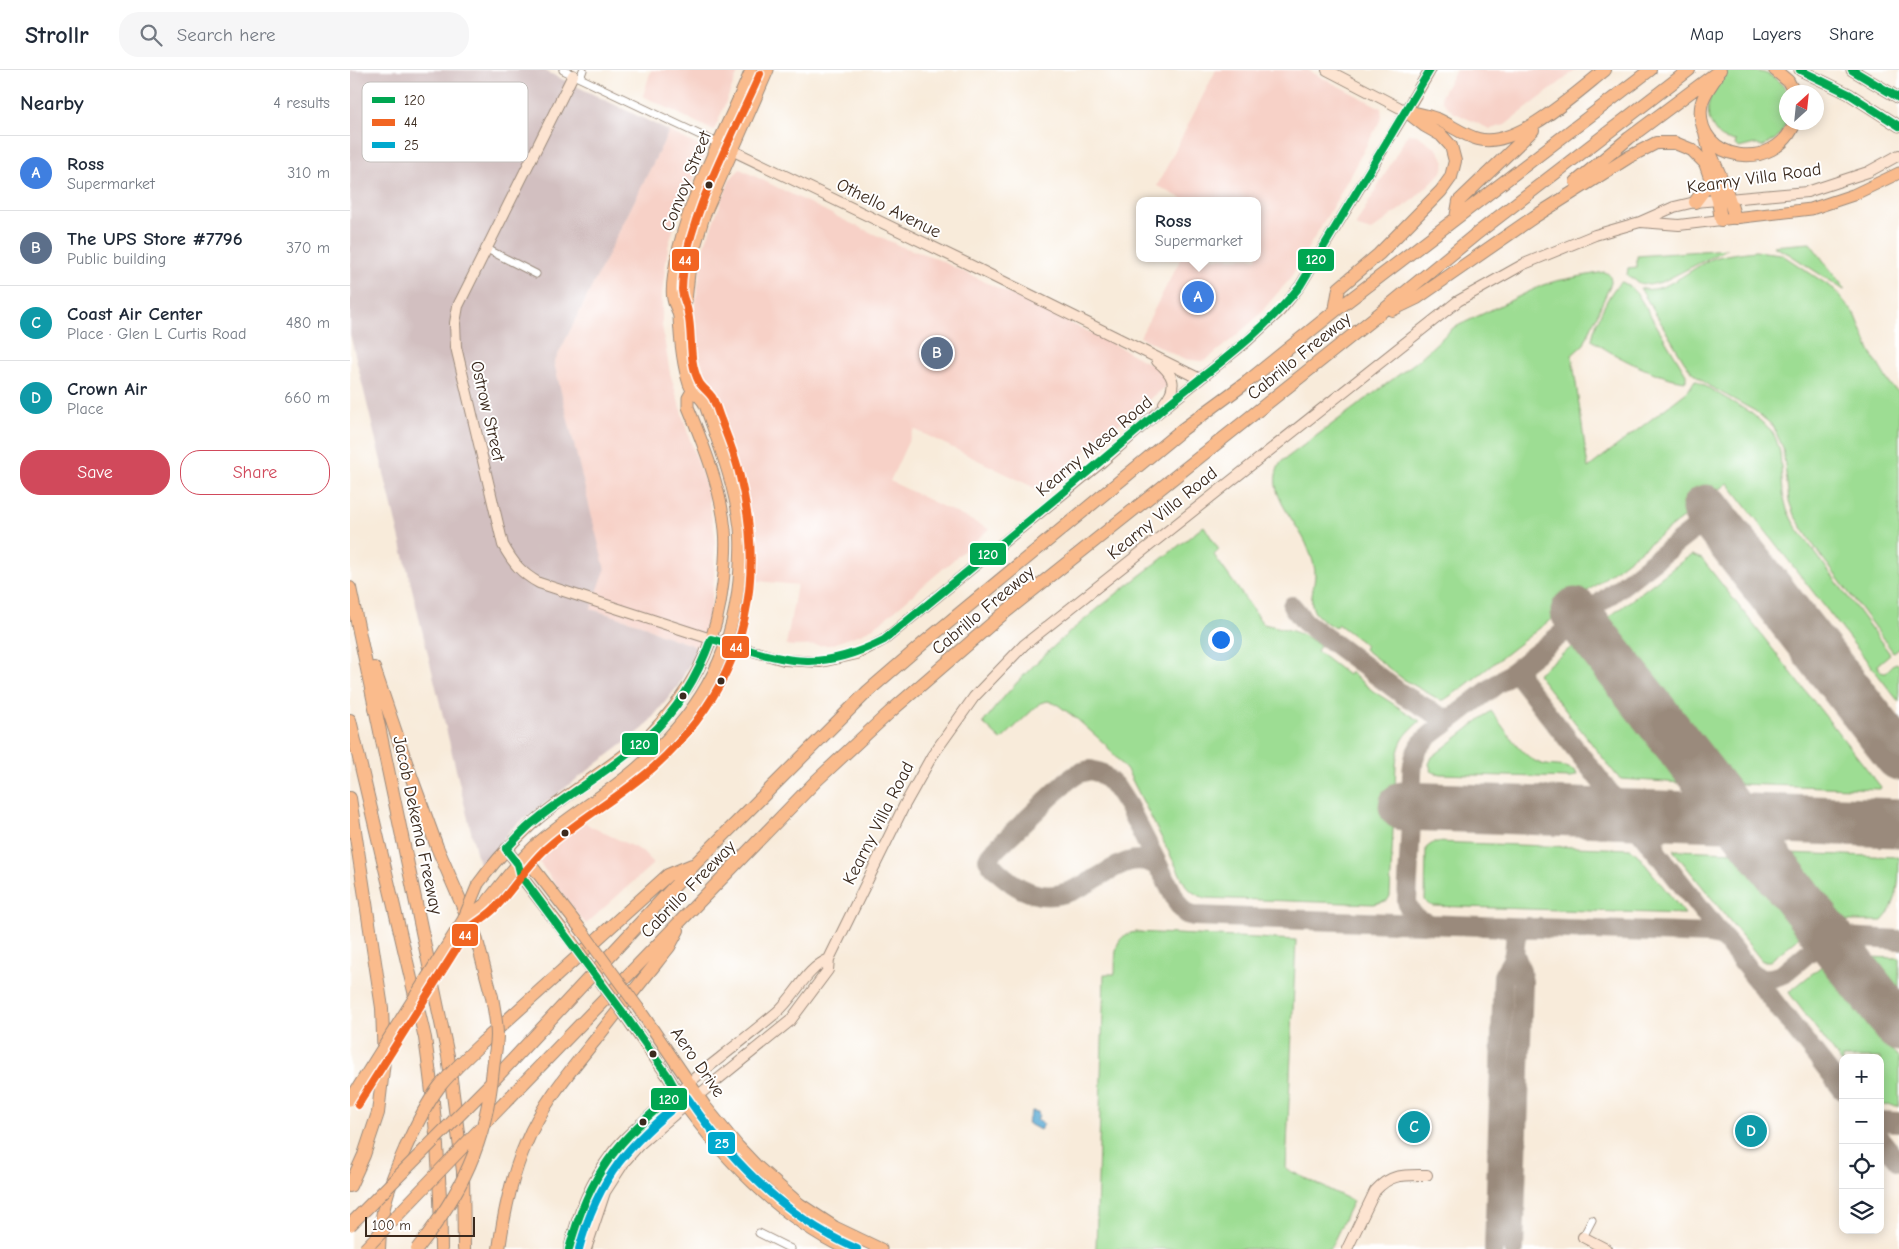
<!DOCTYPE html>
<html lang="en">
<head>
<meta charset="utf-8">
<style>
	body { margin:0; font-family:"Comic Neue",sans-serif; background:#f6f6f7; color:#1f2937 }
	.controls { position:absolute; right:15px; bottom:15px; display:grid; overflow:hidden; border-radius:10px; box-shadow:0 2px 12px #0003 }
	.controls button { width:45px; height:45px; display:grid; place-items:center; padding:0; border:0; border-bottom:1px solid #e0e1e3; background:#fff; color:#1f2937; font:25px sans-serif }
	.compass { position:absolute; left:1429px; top:15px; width:45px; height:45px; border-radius:50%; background:#fff; box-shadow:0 2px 12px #0003; rotate:27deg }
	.scale { position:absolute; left:15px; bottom:12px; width:110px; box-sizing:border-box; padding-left:5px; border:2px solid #3b2a1e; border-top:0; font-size:14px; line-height:18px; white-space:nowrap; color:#3b2a1e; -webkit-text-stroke:4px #fff; paint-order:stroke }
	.you { position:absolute; left:870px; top:569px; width:18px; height:18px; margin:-12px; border:4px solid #fff; border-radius:50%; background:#1a73e8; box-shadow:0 0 0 8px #1a73e833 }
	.badge { display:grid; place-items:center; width:32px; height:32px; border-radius:50%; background:#d1495b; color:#fff; font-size:16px; font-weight:700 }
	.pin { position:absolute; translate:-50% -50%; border:2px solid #fff; box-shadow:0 1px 5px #0006 }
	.popup { position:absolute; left:786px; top:127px; width:125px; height:65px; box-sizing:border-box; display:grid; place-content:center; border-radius:10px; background:#fff; filter:drop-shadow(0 1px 4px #0005); font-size:16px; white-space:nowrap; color:#747a83 }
	.popup b { font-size:19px; color:#1f2937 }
	.popup::after { content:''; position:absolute; left:50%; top:100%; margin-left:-10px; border:10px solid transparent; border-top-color:#fff }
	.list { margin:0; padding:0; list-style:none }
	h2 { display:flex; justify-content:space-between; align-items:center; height:65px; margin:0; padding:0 20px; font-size:21px }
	h2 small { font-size:16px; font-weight:400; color:#747a83 }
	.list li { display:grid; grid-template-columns:32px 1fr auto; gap:15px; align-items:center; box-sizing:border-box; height:75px; padding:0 20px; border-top:1px solid #e0e1e3 }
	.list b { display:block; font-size:19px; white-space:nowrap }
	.list p { margin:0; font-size:16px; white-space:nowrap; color:#747a83 }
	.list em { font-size:16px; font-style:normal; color:#747a83 }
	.actions { display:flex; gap:10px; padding:15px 20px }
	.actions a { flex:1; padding:11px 0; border:1px solid #d1495b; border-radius:20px; text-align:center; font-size:18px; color:#d1495b }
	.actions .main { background:#d1495b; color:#fff }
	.icon { flex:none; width:28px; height:28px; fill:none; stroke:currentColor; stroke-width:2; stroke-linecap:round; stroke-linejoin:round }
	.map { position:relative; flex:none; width:1549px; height:1179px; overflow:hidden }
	header { display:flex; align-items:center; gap:30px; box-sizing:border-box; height:70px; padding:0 25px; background:#fff; border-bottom:1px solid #e0e1e3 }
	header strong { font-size:24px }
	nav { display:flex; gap:28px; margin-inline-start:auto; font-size:18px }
	.search { width:350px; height:45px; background:#f6f6f7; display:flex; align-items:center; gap:12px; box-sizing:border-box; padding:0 18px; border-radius:20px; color:#747a83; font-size:19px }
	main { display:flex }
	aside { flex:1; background:#fff }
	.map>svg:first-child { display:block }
</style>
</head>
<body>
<header>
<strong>Strollr</strong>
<div class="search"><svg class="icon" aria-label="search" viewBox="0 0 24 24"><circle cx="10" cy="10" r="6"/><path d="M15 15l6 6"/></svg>Search here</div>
<nav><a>Map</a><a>Layers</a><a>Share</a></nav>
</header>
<main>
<aside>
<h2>Nearby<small>4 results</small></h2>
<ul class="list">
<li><span class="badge" style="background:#3f7fe0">A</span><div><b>Ross</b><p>Supermarket</p></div><em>310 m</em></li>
<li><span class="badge" style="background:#5c6f8a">B</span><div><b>The UPS Store #7796</b><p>Public building</p></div><em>370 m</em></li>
<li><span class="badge" style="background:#0f9aa8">C</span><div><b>Coast Air Center</b><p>Place · Glen L Curtis Road</p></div><em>480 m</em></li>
<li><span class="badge" style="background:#0f9aa8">D</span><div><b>Crown Air</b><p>Place</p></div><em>660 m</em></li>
</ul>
<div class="actions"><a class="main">Save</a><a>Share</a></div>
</aside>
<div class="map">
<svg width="1549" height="1179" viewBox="0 0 1549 1179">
	<rect width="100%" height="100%" fill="#fff"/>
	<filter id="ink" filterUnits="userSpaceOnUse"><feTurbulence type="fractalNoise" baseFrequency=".02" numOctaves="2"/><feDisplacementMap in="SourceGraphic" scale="10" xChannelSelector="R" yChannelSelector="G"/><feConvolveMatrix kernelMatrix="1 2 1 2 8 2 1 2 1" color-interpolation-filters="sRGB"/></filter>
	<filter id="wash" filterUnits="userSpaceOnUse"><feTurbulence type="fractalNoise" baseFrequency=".0096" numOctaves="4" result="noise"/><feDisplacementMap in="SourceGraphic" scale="20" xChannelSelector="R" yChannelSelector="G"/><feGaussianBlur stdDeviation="1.12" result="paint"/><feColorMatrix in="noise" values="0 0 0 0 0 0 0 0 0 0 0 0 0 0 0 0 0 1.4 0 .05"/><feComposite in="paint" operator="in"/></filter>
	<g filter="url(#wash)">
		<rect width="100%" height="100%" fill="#f8ebda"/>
		<path fill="#f7d1c7" d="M301,0H389L364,61L293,26Z
			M866,0H957L1031,38L1032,47L986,131L939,210L905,249L881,270L856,290L851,291L833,289L790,267L831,188H907V131H837L807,116Z
			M1106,0H1226L1155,55L1140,59L1103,42L1092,31L1091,26Z
			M319,61L353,78L355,85L329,141L318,177L312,223V256L320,303L338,364L356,415L365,465L364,508L360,545L347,580L344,576L310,564L291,554L241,539L243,452L204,293Z
			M1058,64L1067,65L1086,78L1095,91L1092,102L1065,128L1021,161L1005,156Z
			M390,99L498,152L550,176L583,187L760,272L816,303L818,315L687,419L564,359L540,411L639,459L530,553L513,563L480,575L443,576L436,575L447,515L398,510L400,488L397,453L387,400L349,285L344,241L354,176L380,109Z
			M232,750L240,756L292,781L304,793L236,854L228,845L189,792L190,782Z"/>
		<path fill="#d2bfc0" d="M0,0H193L319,61L204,293L255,500L241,539L291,554L310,564L344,576L347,580L328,616L294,658L161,759L130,798L0,264Z"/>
		<path fill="#9ddd93" stroke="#6c8458" d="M1379,0C1408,0 1422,0 1438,22H1436C1437,50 1440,64 1412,77L1405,74L1389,78L1385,75L1386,71C1383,70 1378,71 1375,69C1370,68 1367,63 1364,59C1350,37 1363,15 1379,0Z
			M1460,173L1495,219L1494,220L1439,184L1423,176Z
			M1377,179L1312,212L1299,215L1289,213L1277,205L1278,198L1287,197V186Z
			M1405,181L1431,184L1484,219L1506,246L1520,281L1541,316L1549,322V577L1543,582L1466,479L1444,445L1439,431L1433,378L1423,356L1405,341L1359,316L1342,302L1334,291L1290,218C1314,226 1341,197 1362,189C1375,184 1390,183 1405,181Z
			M1254,202C1260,204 1261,206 1261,213L1234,274L1222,285L1238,398L1338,321L1345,310L1401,343L1421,360L1426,369L1430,382L1433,424L1437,440L1444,454L1540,584L1527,595C1529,600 1531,602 1536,602L1545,593L1549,595V632L1378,413L1112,618L1094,630H1090L1053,609L1014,579L1016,575L988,554L985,558C978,554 968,548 964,541C958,529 965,517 965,504C965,495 961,486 958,478C948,451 912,422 931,392L1066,292L1103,258L1193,215L1206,211Z
			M1272,212L1278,215L1288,225L1336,304V311C1310,309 1263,286 1242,270C1243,258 1261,216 1272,212Z
			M854,456L869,480L864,485L913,554C936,559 952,561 970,576L967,581L998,605L1000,602L1023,621L1070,651C1053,666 1049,672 1046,694L1040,826L1037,831L1023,834L856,828C846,825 841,822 835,814L778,702L755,674L727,649L708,635L698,631L690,633L651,670L633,653C692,574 777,517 854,456Z
			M1342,485L1352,489L1531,717L1530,719L1389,714L1377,707L1257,554L1255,550L1335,489Z
			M1223,576L1229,579L1330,704L1333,709L1332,713L1271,709L1267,706L1187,604Z
			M1141,641C1154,657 1170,685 1189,693C1201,698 1215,693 1226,702L1227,705L1221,708L1090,704L1082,702L1079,694L1082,687Z
			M1084,772L1281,779L1287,784L1335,844L1083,836L1078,834L1075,830L1076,778Z
			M1323,780L1387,782L1453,864L1420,891H1412Z
			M1437,783L1549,787C1549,811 1549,833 1532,851H1492L1487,847Z
			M786,862L946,870L936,1099L1003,1131L980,1179H746L754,904H765C766,885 762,865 786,862Z
			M1518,887L1549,888V927Z
			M1473,895L1477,898L1549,989V1036L1530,1035V988H1493V994L1440,924L1439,922Z"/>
		<path fill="#59a9d3" stroke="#4a6a78" d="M682,1041L688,1042L689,1045L687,1050L694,1054L690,1060L677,1053Z"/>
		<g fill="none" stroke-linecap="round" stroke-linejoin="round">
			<path stroke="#9a8a7c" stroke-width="20" d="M942,536L955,552L1052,624L1093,648L1104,647
				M1239,561L1237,547L1241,540L1361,446
				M1171,596L1170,603L1173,612L1493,1020
				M1095,652V654L1223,555L1231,556L1239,561
				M740,700L751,703L765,716L778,736L828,834C823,825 813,800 805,795C764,769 725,857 662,813C653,806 643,799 638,789L640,785L649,776L717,711L729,703Z
				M1307,783C1302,770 1308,754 1321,748C1325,747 1330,747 1334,746
				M828,834L836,844L844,846L1359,864L1369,866L1376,872
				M1080,854C1067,850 1060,845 1057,831L1061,751L1066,742L1082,737L1071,734L1062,725C1061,718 1062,712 1062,705C1063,675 1073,671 1095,654
				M1403,904C1413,910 1422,909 1433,904L1478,866L1549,870
				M1530,1051L1549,1052
				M1530,1069L1549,1092
				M1144,1179L1153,906C1156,899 1161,894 1163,887C1167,874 1161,860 1178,857
				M1164,1179L1173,912L1171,901L1164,882"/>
			<path stroke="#9a8a7c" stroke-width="49" d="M1356,439L1549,686
				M1225,542L1549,957
				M1053,736L1549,753"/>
		</g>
	</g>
	<g filter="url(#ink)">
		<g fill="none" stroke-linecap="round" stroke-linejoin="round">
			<g stroke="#9a8a7c" stroke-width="9">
				<path id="street" d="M213,0L369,74
					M230,8L233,0
					M135,178L186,204
					M409,1163L441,1179
					M1233,1167L1242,1150"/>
			</g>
			<g stroke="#9a8a7c" stroke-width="12">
				<path id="secondary" d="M223,5L108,236L105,253L106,277L153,475C163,493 171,503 189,513L361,569L434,590L471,592L507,584L534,570L753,391L804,346L896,272L930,241L950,216L1056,41L977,0
					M369,74L616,193L850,309
					M1291,152L1329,155L1371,150
					M807,291C823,304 829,315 814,333
					M1233,1167L1256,1179
					M219,1179C227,1145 241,1111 262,1083C274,1066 291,1054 306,1040C345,1006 387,976 427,942C446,926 455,899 479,889
					M236,1179L255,1122L275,1091L289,1075L325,1044L440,951L478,900L479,889L554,736L582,686L624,627L674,575L1108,231L1174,194L1245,165L1290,152L1324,137L1345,132L1457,122L1518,102L1549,85
					M997,1179L1025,1121C1041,1103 1055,1105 1077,1105"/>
			</g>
			<g stroke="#9a8a7c" stroke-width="13">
				<path id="primary" d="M1450,0L1499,24L1549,56
					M1502,0L1549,28
					M1056,41L1080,0
					M1376,149L1461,139L1503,125L1549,103
					M328,238L336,231L340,194L354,146L418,0
					M156,779L168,794L171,806L221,871
					M168,794L182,796L233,862
					M128,814C145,791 163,771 184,752C219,722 260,698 296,668C303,663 308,655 314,649C350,607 367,567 373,513C375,495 377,477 375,460C371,418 354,376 338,337V328L342,321
					M135,834C154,811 172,785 196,766C225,742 258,723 287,698C346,646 381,591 389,511C390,494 392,475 390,458C385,415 369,375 355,335C351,326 342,323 339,314C332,293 330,269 329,247C328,238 324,236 323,229C321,221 323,210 324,203C333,134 375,64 401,0
					M289,939L356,1037L388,1076L406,1095L450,1134L485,1157L531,1179
					M277,948C290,968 304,986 317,1005C324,1015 329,1027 337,1038C379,1094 431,1148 496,1179"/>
			</g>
			<g stroke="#9a8a7c" stroke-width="14">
				<path id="highway" d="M1425,0L1438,11L1444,22
					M1367,6C1361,15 1352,26 1351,37C1345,92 1426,104 1445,52
					M1061,42C1070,44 1079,46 1087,49C1101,55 1113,65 1128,69C1166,79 1226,23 1255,0
					M1355,62L1359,80L1376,119L1385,148
					M1226,112L1279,68L1370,0
					M1345,132L1361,111
					M1106,148L1109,131L1183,60
					M1042,240L1067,228L1184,147L1279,87L1306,73H1325L1342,80L1355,93L1368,130L1371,150
					M985,241L989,218L1029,184L1091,121L1101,107L1105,91L1101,76L1091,65L1075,56L1056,41
					M0,518L98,986L113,1101L114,1179
					M24,598L57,695L87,777L126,867L142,927
					M0,650L75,968C85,1037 91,1109 91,1179
					M0,728L32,938L34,991L28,1043L14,1085L0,1116
					M133,972L318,805L342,795
					M141,1013L346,793L518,621L576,571L833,359L897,312L985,241L1300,0
					M136,1052L467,710L540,642L653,544L1024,248L1125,165L1339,0
					M29,1179C30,1139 39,1115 55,1079
					M149,1179C154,1142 161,1107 176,1073C192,1034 220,1001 246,969C270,938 295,907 319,877L328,860"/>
			</g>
			<use href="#street" stroke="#fff" stroke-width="7"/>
			<use href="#secondary" stroke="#fde4d1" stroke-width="10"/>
			<use href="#primary" stroke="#fabb8c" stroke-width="11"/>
			<use href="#highway" stroke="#fabb8c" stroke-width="12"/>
			<g stroke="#9a8a7c" stroke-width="13" stroke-linecap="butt">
				<path id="primary-bridge" d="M113,850L135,834
					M233,862L289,939
					M221,871L277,948
					M0,1030L113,850L128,814"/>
			</g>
			<g stroke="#9a8a7c" stroke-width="14" stroke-linecap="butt">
				<path id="highway-bridge" d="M55,1079C65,1057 75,1036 89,1017C102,1001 118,986 133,972
					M0,1155L141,1013
					M15,1179L131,1058
					M67,1179C112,1122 136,1073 143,999C144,988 147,976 147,965C147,953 144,939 142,927"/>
			</g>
			<use href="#primary-bridge" stroke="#fabb8c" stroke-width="11"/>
			<use href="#highway-bridge" stroke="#fabb8c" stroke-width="12"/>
			<g stroke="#fff" stroke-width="11">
				<path id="bus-1" d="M1450,0L1499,24L1549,56
					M1502,0L1549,28
					M219,1179C240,1102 267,1071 327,1022L318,1006L277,948L171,806L168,794L156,779C166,769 175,758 186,750C222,721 263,699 297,668C327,641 348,606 361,569C432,589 463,606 534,570C624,496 714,423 803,347C854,303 908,269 950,216L1080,0"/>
			</g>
			<g stroke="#fff" stroke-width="11">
				<path id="bus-2" d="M8,1035L120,857C129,851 137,846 144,839C164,819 178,793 200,775C233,747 271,726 304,697C391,618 418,520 390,407C386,387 378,369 371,350C368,343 366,334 362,327C358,321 352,318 349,312C338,291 343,265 338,243C337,234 332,228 332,219C334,151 383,66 410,4"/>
			</g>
			<g stroke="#fff" stroke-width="11">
				<path id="bus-3" d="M229,1179C248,1107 280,1072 337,1027C380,1090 437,1148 507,1179"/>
			</g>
			<use href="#bus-1" stroke="#00a651" stroke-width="8"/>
			<use href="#bus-2" stroke="#f26522" stroke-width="8"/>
			<use href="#bus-3" stroke="#00a9ce" stroke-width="8"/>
		</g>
	</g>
	<g fill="#3b2a1e" stroke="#fff" stroke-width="2">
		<circle cx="359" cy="115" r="4.5"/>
		<circle cx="371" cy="611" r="4.5"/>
		<circle cx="333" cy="626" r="4.5"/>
		<circle cx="215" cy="763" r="4.5"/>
		<circle cx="303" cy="984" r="4.5"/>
		<circle cx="293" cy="1052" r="4.5"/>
	</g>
	<g text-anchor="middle" stroke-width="4" stroke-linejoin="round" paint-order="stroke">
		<g font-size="18" fill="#3b2a1e" stroke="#fff">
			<text transform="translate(1404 108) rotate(-8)" y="6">Kearny Villa Road</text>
			<text transform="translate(336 111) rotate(-68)" y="6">Convoy Street</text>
			<text transform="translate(539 138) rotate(26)" y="6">Othello Avenue</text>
			<text transform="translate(949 286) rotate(-39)" y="6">Cabrillo Freeway</text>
			<text transform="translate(138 341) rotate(77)" y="6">Ostrow Street</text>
			<text transform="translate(744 376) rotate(-40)" y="6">Kearny Mesa Road</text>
			<text transform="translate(812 443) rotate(-39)" y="6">Kearny Villa Road</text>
			<text transform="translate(633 540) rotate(-40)" y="6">Cabrillo Freeway</text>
			<text transform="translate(528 753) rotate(-63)" y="6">Kearny Villa Road</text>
			<text transform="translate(68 755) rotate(78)" y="6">Jacob Dekema Freeway</text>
			<text transform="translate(338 819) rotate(-46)" y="6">Cabrillo Freeway</text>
			<text transform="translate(348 992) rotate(55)" y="6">Aero Drive</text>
		</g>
	</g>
	<rect x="12" y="12" width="166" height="80" rx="8" fill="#fff" stroke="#c4bfbc" stroke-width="1"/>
	<rect x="22" y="27" width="23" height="6" fill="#00a651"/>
	<rect x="22" y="49" width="23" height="7" fill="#f26522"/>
	<rect x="22" y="72" width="23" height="6" fill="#00a9ce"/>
	<g font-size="14" fill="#3b2a1e">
		<text x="54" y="35">120</text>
		<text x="54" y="57">44</text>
		<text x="54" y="80">25</text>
	</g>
	<g stroke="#fff" stroke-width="2">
		<rect x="947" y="178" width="38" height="24" rx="5" fill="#00a651"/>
		<rect x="321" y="178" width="29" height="24" rx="5" fill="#f26522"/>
		<rect x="619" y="472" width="38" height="24" rx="5" fill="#00a651"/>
		<rect x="371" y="565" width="29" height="24" rx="5" fill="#f26522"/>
		<rect x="271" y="662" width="38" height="24" rx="5" fill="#00a651"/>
		<rect x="101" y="853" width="28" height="24" rx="5" fill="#f26522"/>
		<rect x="300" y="1017" width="38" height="24" rx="5" fill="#00a651"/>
		<rect x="357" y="1061" width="29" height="24" rx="5" fill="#00a9ce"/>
	</g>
	<g font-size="14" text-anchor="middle" font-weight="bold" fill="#fff">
		<text x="966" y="194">120</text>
		<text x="335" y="195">44</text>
		<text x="638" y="489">120</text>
		<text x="386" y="582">44</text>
		<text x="290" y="679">120</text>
		<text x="115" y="870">44</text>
		<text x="319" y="1034">120</text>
		<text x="372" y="1078">25</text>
	</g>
</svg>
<div class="controls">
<button>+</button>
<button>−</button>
<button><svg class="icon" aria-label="locate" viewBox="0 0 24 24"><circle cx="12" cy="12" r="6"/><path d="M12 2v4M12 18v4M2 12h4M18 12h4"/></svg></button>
<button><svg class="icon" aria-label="layers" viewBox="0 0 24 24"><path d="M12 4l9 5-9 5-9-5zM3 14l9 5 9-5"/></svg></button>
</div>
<svg class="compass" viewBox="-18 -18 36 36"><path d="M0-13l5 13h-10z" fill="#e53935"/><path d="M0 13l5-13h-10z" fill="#747a83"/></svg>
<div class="scale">100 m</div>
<div class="you"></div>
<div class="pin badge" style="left:848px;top:227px;background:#3f7fe0">A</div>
<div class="popup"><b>Ross</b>Supermarket</div>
<div class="pin badge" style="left:587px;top:283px;background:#5c6f8a">B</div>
<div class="pin badge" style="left:1064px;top:1057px;background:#0f9aa8">C</div>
<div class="pin badge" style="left:1401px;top:1061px;background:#0f9aa8">D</div>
</div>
</main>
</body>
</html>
